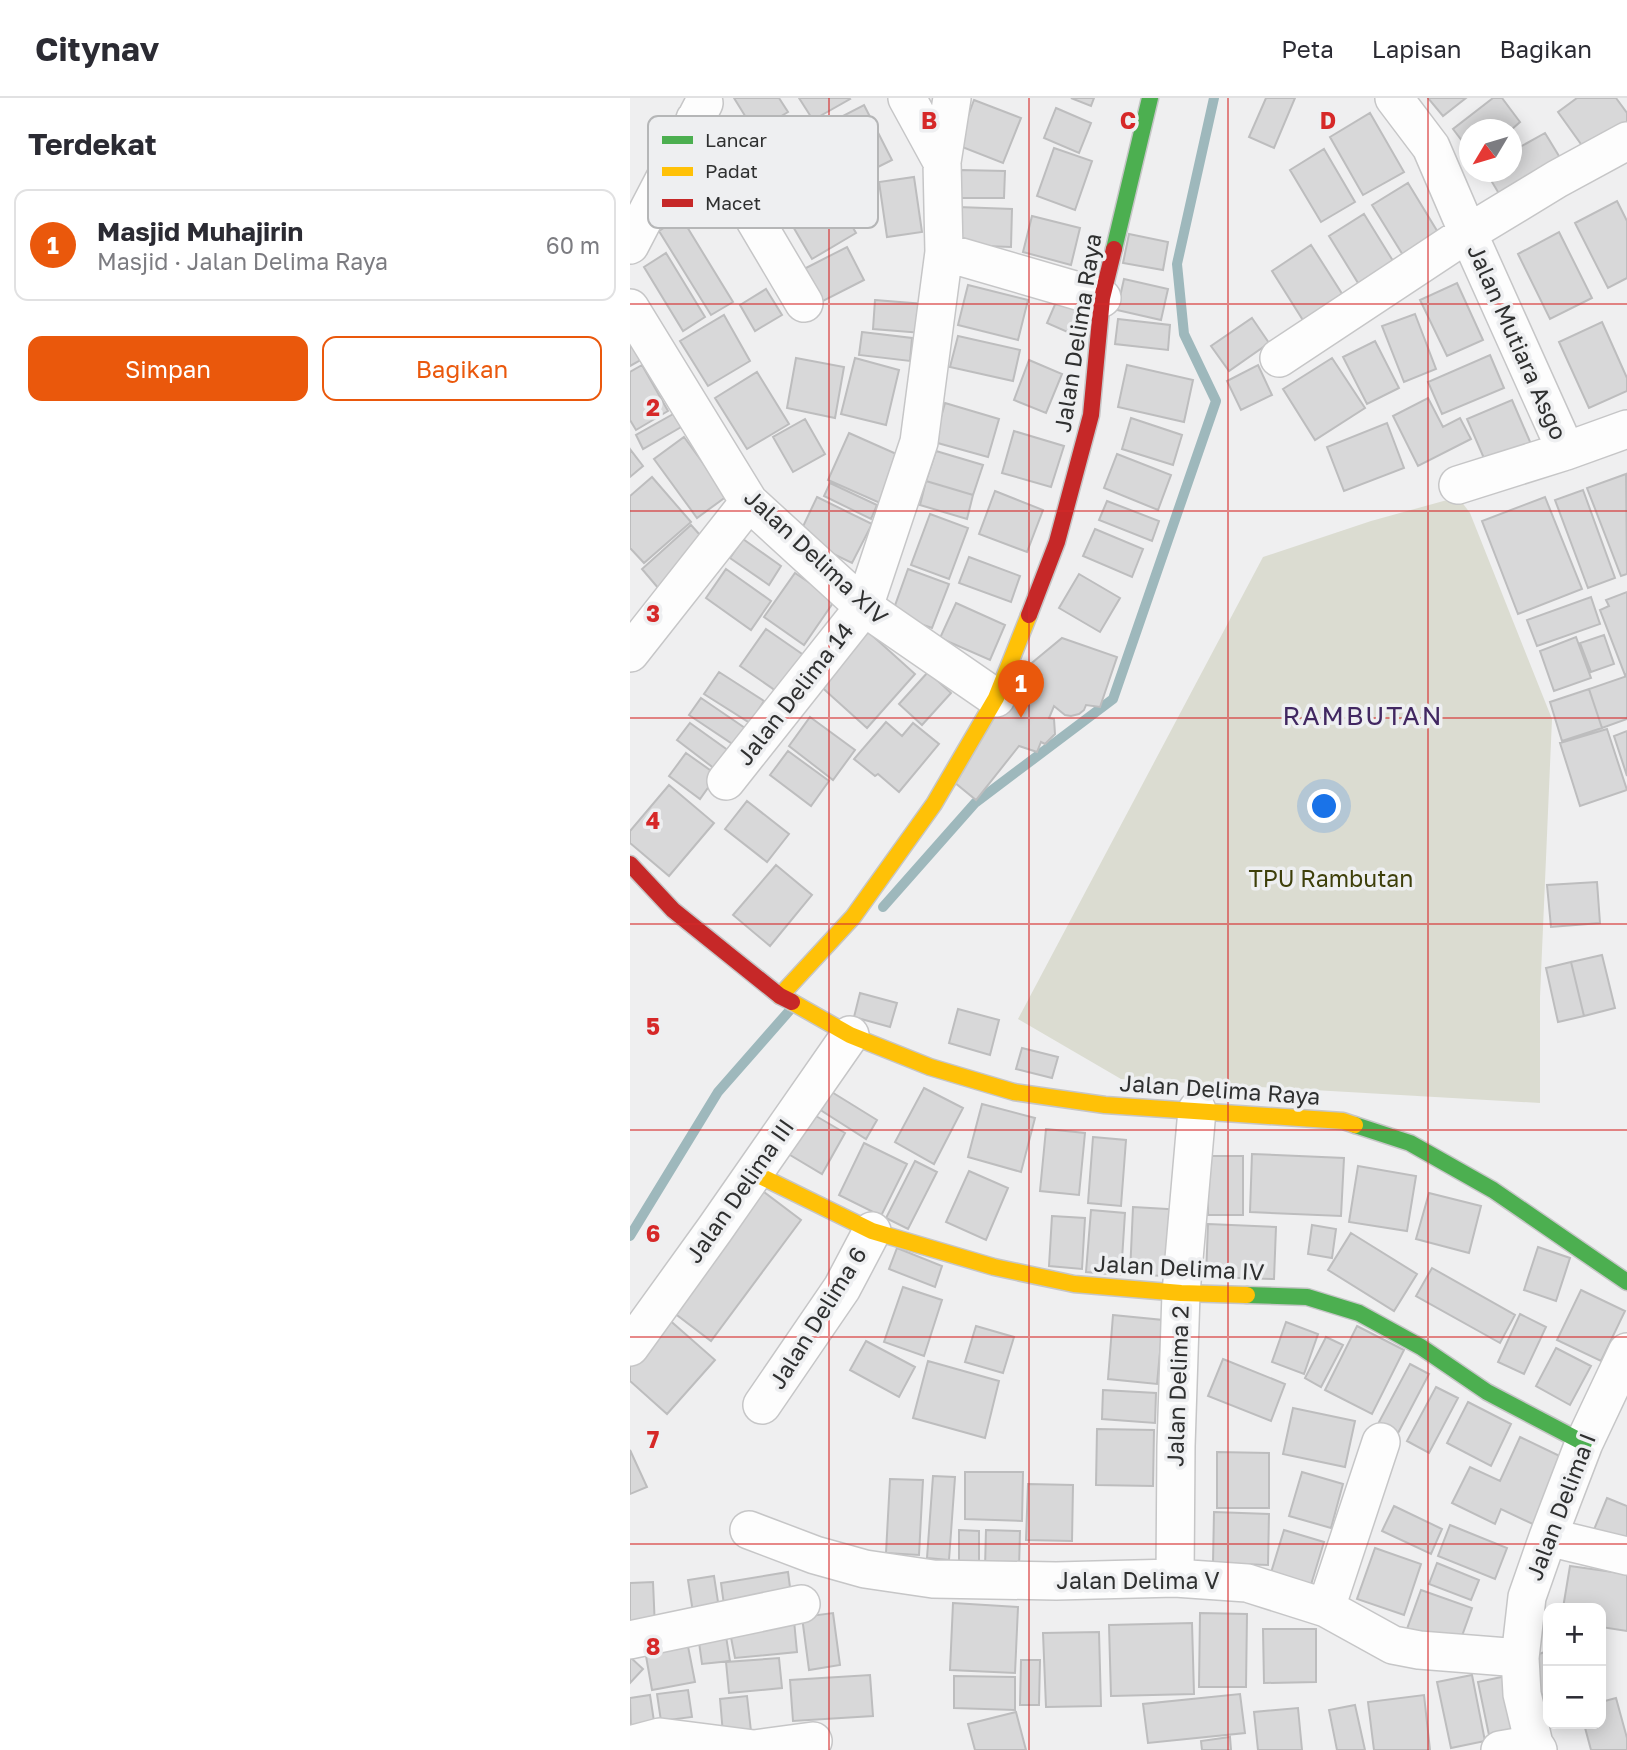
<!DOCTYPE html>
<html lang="id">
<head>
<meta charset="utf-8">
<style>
	body { margin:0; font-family:"Golos Text",sans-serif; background:#f2f2f3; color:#2b2b33 }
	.controls { position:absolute; right:21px; bottom:21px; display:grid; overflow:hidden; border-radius:14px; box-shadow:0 4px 18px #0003 }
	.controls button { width:63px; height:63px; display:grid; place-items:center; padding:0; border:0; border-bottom:2px solid #e1e1e2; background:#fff; color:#2b2b33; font:35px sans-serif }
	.compass { position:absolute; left:829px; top:21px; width:63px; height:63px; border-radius:50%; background:#fff; box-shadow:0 4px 18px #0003; rotate:232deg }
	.you { position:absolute; left:695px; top:709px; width:24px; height:24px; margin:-18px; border:5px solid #fff; border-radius:50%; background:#1a73e8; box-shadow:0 0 0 10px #1a73e833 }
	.badge { display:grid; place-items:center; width:46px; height:46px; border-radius:50%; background:#ea580c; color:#fff; font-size:23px; font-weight:700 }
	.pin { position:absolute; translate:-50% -58px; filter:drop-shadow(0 2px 4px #0008) }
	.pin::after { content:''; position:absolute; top:37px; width:24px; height:21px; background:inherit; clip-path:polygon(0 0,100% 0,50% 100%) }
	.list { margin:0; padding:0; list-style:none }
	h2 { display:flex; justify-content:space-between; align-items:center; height:91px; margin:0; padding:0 28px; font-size:30px }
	h2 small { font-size:23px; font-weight:400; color:#7c7c81 }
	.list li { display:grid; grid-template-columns:46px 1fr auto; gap:21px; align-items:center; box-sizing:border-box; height:112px; margin:0 14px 14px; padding:0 14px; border:2px solid #e1e1e2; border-radius:14px }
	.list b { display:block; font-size:26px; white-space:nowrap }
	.list p { margin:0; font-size:23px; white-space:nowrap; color:#7c7c81 }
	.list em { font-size:23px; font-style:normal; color:#7c7c81 }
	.actions { display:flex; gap:14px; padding:21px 28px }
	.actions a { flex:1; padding:16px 0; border:2px solid #ea580c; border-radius:14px; text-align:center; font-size:24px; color:#ea580c }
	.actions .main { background:#ea580c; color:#fff }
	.map { position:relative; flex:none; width:997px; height:1652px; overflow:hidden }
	header { display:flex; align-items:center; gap:42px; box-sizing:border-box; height:98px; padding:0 35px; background:#fff; border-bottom:2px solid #e1e1e2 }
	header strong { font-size:33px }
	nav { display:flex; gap:38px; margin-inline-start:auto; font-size:24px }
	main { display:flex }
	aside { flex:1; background:#fff }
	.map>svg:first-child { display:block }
</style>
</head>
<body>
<header>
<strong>Citynav</strong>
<nav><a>Peta</a><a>Lapisan</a><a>Bagikan</a></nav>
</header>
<main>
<aside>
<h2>Terdekat<small></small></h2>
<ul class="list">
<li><span class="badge">1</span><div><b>Masjid Muhajirin</b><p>Masjid · Jalan Delima Raya</p></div><em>60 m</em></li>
</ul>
<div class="actions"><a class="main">Simpan</a><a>Bagikan</a></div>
</aside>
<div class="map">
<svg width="997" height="1652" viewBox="0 0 997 1652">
	<rect width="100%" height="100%" fill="#efeff0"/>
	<path fill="#dbdcd1" d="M828,399L840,415L922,621L910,899V1005L491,981L388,921L633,459L741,423Z"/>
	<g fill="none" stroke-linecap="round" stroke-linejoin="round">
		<path stroke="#9eb8bc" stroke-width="10" d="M253,809L345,705L483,601L586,303L554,236L547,166L584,0
			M0,1138L88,994L160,912"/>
	</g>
	<path fill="#d8d8d9" stroke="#bdbdbe" stroke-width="2" d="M104,0H149L158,14L125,34Z
		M169,0H219L220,1L183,22Z
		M441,0H464L461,8Z
		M636,0H665L644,50L619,39Z
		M798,0H836L813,18Z
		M863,0H872L890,24L881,32H839V52L823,31Z
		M947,0H986L997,15V23L956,53L928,14Z
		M344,2L391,20L373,65L327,47Z
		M234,7L262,62L210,88L182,34Z
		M426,10L461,25L449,55L414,40Z
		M740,15L774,74L733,97L700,39Z
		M915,35L935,68L874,104L856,74H881V54Z
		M424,50L462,63L445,112L407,98Z
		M694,51L725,104L691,124L660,72Z
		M185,65L226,135L182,161L141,91Z
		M331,72L375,73L374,100H330Z
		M284,79L292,134L257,139L249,84Z
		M778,85L812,141L776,162L742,107Z
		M987,103L997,123V180L978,190L945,125Z
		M328,109L382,111L381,149L327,147Z
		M734,116L768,171L733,193L699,138Z
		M402,118L450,130L441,167L393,154Z
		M51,119L103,204L81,217L29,133Z
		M929,134L962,200L920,221L888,156Z
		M499,136L538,144L533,172L493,165Z
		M681,147L716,202L676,227L642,173Z
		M217,149L234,182L191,204L174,171Z
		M36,155L75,219L53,233L14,169Z
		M494,181L538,191L531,222L487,212Z
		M827,185L853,242L817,258L790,202Z
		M338,187L398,202L388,242L328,227Z
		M136,191L152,217L125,233L110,207Z
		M430,195L455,206L442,236L417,225Z
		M245,202L294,206L292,235L243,231Z
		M785,216L806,271L774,284L752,228Z
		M94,217L120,263L78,288L50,243Z
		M622,220L639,245L599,273L581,248Z
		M488,221L540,227L538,252L485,246Z
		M972,224L997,280V293L959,310L929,244Z
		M0,233L16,259L0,268Z
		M232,234L282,240L280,263L229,257Z
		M328,238L390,252L383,283L320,269Z
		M745,243L769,290L737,306L713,259Z
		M860,257L874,290L812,316L798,284Z
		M166,260L214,269L205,320L157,310Z
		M225,260L269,272L256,327L211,316Z
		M702,260L735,310L685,342L653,291Z
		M399,262L432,276L416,315L384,302Z
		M12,267L38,313L6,332L0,322V274Z
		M497,267L563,282L554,324L488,309Z
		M628,267L642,297L611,312L597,283Z
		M127,274L159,326L117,351L85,300Z
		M798,300L813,329L830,320L841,341L788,368L763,318Z
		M882,302L901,346L856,365L837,321Z
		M315,305L369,321L358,359L304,344Z
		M45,315L53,328L13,351L6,337Z
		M501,320L552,337L543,367L492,351Z
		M175,321L195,356L163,374L143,339Z
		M757,325L774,370L714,393L697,349Z
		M384,333L434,348L421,389L372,375Z
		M219,335L271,358L250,405L198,382Z
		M54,339L97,398L67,420L24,361Z
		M0,351L13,368L0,379Z
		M306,353L353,367L343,397L296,383Z
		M487,356L541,377L528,412L474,390Z
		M996,376L997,476L991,478L957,390Z
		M22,379L61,424L14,465L0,450V398Z
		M296,383L343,397L337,421L290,407Z
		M200,385L247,407L241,421L194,398Z
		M953,392L985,480L958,490L925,402Z
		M365,393L413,412L397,454L349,436Z
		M187,399L242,426L222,465L168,439Z
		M915,399L952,491L888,516L852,423Z
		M477,403L529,423L522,443L469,422Z
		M300,416L338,430L319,481L281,467Z
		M61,427L79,447L29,491L12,471Z
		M465,431L513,451L502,479L453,458Z
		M113,441L151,468L139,487L100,460Z
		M339,459L390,478L381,504L329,485Z
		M96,471L141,503L121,532L76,500Z
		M278,471L319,486L302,530L262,516Z
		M165,475L205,502L174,547L134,519Z
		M449,476L490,500L470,534L429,510Z
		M997,494V576L995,577L970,512L979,508L976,502Z
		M961,499L970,526L907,548L897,522Z
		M326,505L375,527L360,562L310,540Z
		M136,531L175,558L149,595L110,568Z
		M235,531L285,576L237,630L187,585Z
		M974,537L984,566L961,574L950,545Z
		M946,539L961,580L924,593L910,553Z
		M432,540L487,559L470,609L456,607L454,612L449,616L441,618L435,617L424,608L419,620L424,621L425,636L415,646L411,644L407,654L389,648L346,702L324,684L386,578Z
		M89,574L134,603L120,625L74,596Z
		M298,574L321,595L292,627L269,606Z
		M997,578V621L972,630L959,591Z
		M959,591L972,630L932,643L920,604Z
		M71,600L115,630L104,647L59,617Z
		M180,619L225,652L203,682L159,648Z
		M256,624L272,638L283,625L309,646L269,694L248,676L245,678L224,661Z
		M60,625L99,653L85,671L47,642Z
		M977,631L997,692L950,708L930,645Z
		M997,633V678L984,638Z
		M158,653L199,683L181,708L140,677Z
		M56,655L87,677L70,701L39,678Z
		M39,687L84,725L39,778L0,745V733Z
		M117,703L159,736L137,764L95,731Z
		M146,767L182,797L140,848L103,817Z
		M967,784L970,825L921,829L917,787Z
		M972,857L985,910L954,918L941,864Z
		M941,864L954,918L928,924L916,870Z
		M230,895L267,905L260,929L224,919Z
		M328,911L369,922L360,957L319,945Z
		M392,950L428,959L422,980L386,971Z
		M192,988L247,1022L236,1041L181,1006Z
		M294,990L333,1010L304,1066L265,1044Z
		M352,1006L405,1020L391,1074L338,1059Z
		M174,1011L215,1035L192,1076L150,1051Z
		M416,1031L455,1035L449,1097L410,1093Z
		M463,1039L496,1042L491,1108L458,1105Z
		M234,1045L277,1066L251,1118L209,1097Z
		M622,1056L714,1060L711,1118L620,1114Z
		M578,1058H613V1117H578Z
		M285,1063L307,1074L278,1131L256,1120Z
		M728,1068L786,1078L777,1133L719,1124Z
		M339,1073L378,1090L356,1142L316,1124Z
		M130,1091L171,1122L81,1243L39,1211Z
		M799,1095L851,1108L839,1155L786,1141Z
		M503,1109L554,1112L550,1179L500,1176Z
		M461,1112L495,1115L491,1177L456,1174Z
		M422,1118L455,1120L452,1171L419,1168Z
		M578,1126L646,1129L644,1181L576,1179Z
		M682,1127L706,1131L702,1160L678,1156Z
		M721,1135L787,1176L764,1213L698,1172Z
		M908,1149L940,1160L926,1203L894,1192Z
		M267,1150L312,1168L305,1189L259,1171Z
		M802,1170L885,1217L870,1245L786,1198Z
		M273,1189L312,1202L294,1258L254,1244Z
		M951,1192L995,1213L971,1263L927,1242Z
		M890,1216L916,1229L894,1276L868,1264Z
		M483,1217L533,1222L527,1286L478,1281Z
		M36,1219L85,1262L37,1316L0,1283V1261Z
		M656,1224L688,1236L674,1276L642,1264Z
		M346,1228L384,1239L373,1275L335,1264Z
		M727,1228L774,1252L742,1316L695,1292Z
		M696,1239L713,1247L691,1289L675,1280Z
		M236,1243L285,1269L269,1299L220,1272Z
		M926,1250L961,1268L940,1307L906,1288Z
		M593,1261L655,1286L641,1323L578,1298Z
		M298,1263L369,1283L355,1340L283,1320Z
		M780,1266L799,1276L768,1335L749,1324Z
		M806,1289L828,1300L799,1355L777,1343Z
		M473,1292L526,1295L525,1325L472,1321Z
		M838,1304L881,1326L861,1368L817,1345Z
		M663,1310L725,1323L715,1369L653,1356Z
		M467,1331L524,1332L523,1388L466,1387Z
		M890,1339L938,1362L907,1428L871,1411L865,1426L822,1405L840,1369L870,1383Z
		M0,1352L17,1389L0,1396Z
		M587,1354L639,1355V1410H587Z
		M335,1374H393L392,1423L335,1421Z
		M672,1374L713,1386L701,1430L659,1418Z
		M303,1378L325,1379L319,1462L297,1460Z
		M260,1381L293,1382L289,1457L256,1455Z
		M398,1386L443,1387L442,1443L396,1442Z
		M977,1400L997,1408V1449L963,1434Z
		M764,1408L812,1431L801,1456L752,1433Z
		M584,1414L639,1416L638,1467L583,1465Z
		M820,1427L877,1450L865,1481L808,1458Z
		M329,1432L349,1433V1463H329Z
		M356,1432L390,1433L389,1471L355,1470Z
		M654,1432L694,1444L680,1490L640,1478Z
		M745,1450L791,1466L774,1517L727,1501Z
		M807,1465L849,1482L841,1502L799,1486Z
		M940,1468L997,1476V1533L971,1529V1510H933Z
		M158,1474L161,1497L94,1507L91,1485Z
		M84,1478L90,1517L64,1521L58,1482Z
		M23,1484L25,1530L0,1532V1485Z
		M791,1492L842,1510L828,1549L777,1531Z
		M323,1505L388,1509L385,1575L320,1572Z
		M163,1512L167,1554L105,1560L98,1524Z
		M203,1515L210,1567L179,1572L172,1519Z
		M570,1515L617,1516L616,1589H569Z
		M562,1525L564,1596L481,1598L479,1527Z
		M94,1526L100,1563L72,1566L67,1530Z
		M633,1531H686V1584L634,1585Z
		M55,1533L65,1584L22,1592L13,1541Z
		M469,1534L471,1608L416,1609L413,1535Z
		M918,1553V1595L909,1598L897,1560Z
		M0,1559L13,1571L0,1585Z
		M149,1560L152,1590L99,1595L96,1564Z
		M391,1562H410L409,1607H390Z
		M240,1577L243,1618L163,1623L160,1582Z
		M842,1577L855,1643L821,1650L807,1584Z
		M881,1577L894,1635L860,1642L848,1584Z
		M324,1578L385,1579V1612L324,1610Z
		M58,1592L62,1619L31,1623L27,1596Z
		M610,1596L615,1635L518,1645L513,1606Z
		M20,1597L25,1630L1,1633L0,1600Z
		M794,1597L800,1652H744L738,1604Z
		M117,1598L121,1633L93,1636L90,1601Z
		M986,1600L997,1640V1652H961L954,1626H971V1604Z
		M725,1607L735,1652H707L699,1612Z
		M668,1610L672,1652H628L624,1614Z
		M386,1614L396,1652H345L338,1626Z
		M600,1639L601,1652H572L571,1643Z"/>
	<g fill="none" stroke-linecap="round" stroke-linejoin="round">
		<g stroke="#c6c6c7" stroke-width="40">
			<path id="street" d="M277,0L312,64L322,0
				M764,0L801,49L838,135L936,353
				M65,21L174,205
				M312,64L314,154
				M0,147L74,5
				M0,210L119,404L234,509L366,600
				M649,260L838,135L927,81L997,43
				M828,387L936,353L997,331
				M0,555L119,404
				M96,683L234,509L289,344L314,154L472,200
				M0,1249L85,1131L220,937
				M132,1307L212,1190L242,1133
				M119,1432L185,1457L235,1471L303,1481L426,1483L545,1480L617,1485L696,1510L763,1547L789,1552L890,1560
				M918,1439L997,1458
				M545,1480L546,1348L551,1195L567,1012
				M696,1510L751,1344
				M0,1542L171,1506
				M0,1647L30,1639L124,1651L183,1643
				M870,1652L904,1646
				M908,1652L904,1646L892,1596L890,1560L897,1499L918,1439L954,1345L997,1254"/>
		</g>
		<g stroke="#c6c6c7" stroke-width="19">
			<path id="fast" d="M484,151L520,0
				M725,1027L780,1045L863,1092L997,1184
				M617,1197L677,1199L729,1215L791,1249L857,1294L954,1345"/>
		</g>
		<g stroke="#c6c6c7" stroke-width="19">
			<path id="slow" d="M150,898L223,819L304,706L366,600L399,517
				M162,904L220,937L300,969L384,994L475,1007L713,1023L725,1027
				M124,1075L242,1133L364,1169L444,1186L551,1195L617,1197"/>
		</g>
		<g stroke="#c6c6c7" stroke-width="19">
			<path id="jam" d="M399,517L427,444L461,317L472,200L484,151
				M0,766L43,812L150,898L162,904"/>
		</g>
		<use href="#street" stroke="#fdfdfd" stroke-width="37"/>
		<use href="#fast" stroke="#4caf50" stroke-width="16"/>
		<use href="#slow" stroke="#ffc107" stroke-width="16"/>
		<use href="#jam" stroke="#c62828" stroke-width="16"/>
	</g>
	<path fill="none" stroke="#d62828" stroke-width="2" stroke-opacity="0.55" d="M199,0V1652M399,0V1652M598,0V1652M798,0V1652M0,206H997M0,413H997M0,620H997M0,826H997M0,1032H997M0,1239H997M0,1446H997"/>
	<g text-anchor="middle" stroke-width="7" stroke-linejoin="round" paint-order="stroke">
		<g font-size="23" fill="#2f3030" stroke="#eeeff1">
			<text transform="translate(448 235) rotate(-81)" y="8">Jalan Delima Raya</text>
			<text transform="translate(887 244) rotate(66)" y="8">Jalan Mutiara Asgo</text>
			<text transform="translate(186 459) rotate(43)" y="8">Jalan Delima XIV</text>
			<text transform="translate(165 596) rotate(-52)" y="8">Jalan Delima 14</text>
			<text transform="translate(590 992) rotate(4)" y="8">Jalan Delima Raya</text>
			<text transform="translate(110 1093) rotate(-55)" y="8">Jalan Delima III</text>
			<text transform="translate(549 1170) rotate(3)" y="8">Jalan Delima IV</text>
			<text transform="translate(188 1220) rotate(-58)" y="8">Jalan Delima 6</text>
			<text transform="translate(548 1288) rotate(-88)" y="8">Jalan Delima 2</text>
			<text transform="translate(931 1409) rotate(-69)" y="8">Jalan Delima I</text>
			<text x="508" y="1491">Jalan Delima V</text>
		</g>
		<g font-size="23" fill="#3e3f0a" stroke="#eeeff1">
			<text x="701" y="789">TPU Rambutan</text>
		</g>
		<g font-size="26" letter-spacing="2" fill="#412761" stroke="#eeeff1">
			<text x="733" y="627">RAMBUTAN</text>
		</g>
	</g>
	<rect x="18" y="18" width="230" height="112" rx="10" fill="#eeeff1" stroke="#b5b6b7" stroke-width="2"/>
	<rect x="32" y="38" width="31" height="8" fill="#4caf50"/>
	<rect x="32" y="69" width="31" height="9" fill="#ffc107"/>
	<rect x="32" y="101" width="31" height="8" fill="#c62828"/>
	<g font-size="19" fill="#2f3030">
		<text x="75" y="49">Lancar</text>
		<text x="75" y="80">Padat</text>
		<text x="75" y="112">Macet</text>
	</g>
	<g font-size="23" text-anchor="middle" font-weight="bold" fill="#d62828" stroke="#eeeff1" stroke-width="7" stroke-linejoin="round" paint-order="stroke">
		<text x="299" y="31">B</text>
		<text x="498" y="31">C</text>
		<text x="698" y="31">D</text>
		<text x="23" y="318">2</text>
		<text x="23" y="524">3</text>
		<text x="23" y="731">4</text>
		<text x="23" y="937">5</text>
		<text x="23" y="1144">6</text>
		<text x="23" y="1350">7</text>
		<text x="23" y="1557">8</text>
	</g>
</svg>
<div class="controls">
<button>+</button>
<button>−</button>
</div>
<svg class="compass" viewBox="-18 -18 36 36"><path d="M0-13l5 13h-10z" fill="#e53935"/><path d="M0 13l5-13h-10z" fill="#7c7c81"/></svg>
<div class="you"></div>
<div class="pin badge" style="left:391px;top:620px">1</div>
</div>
</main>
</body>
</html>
